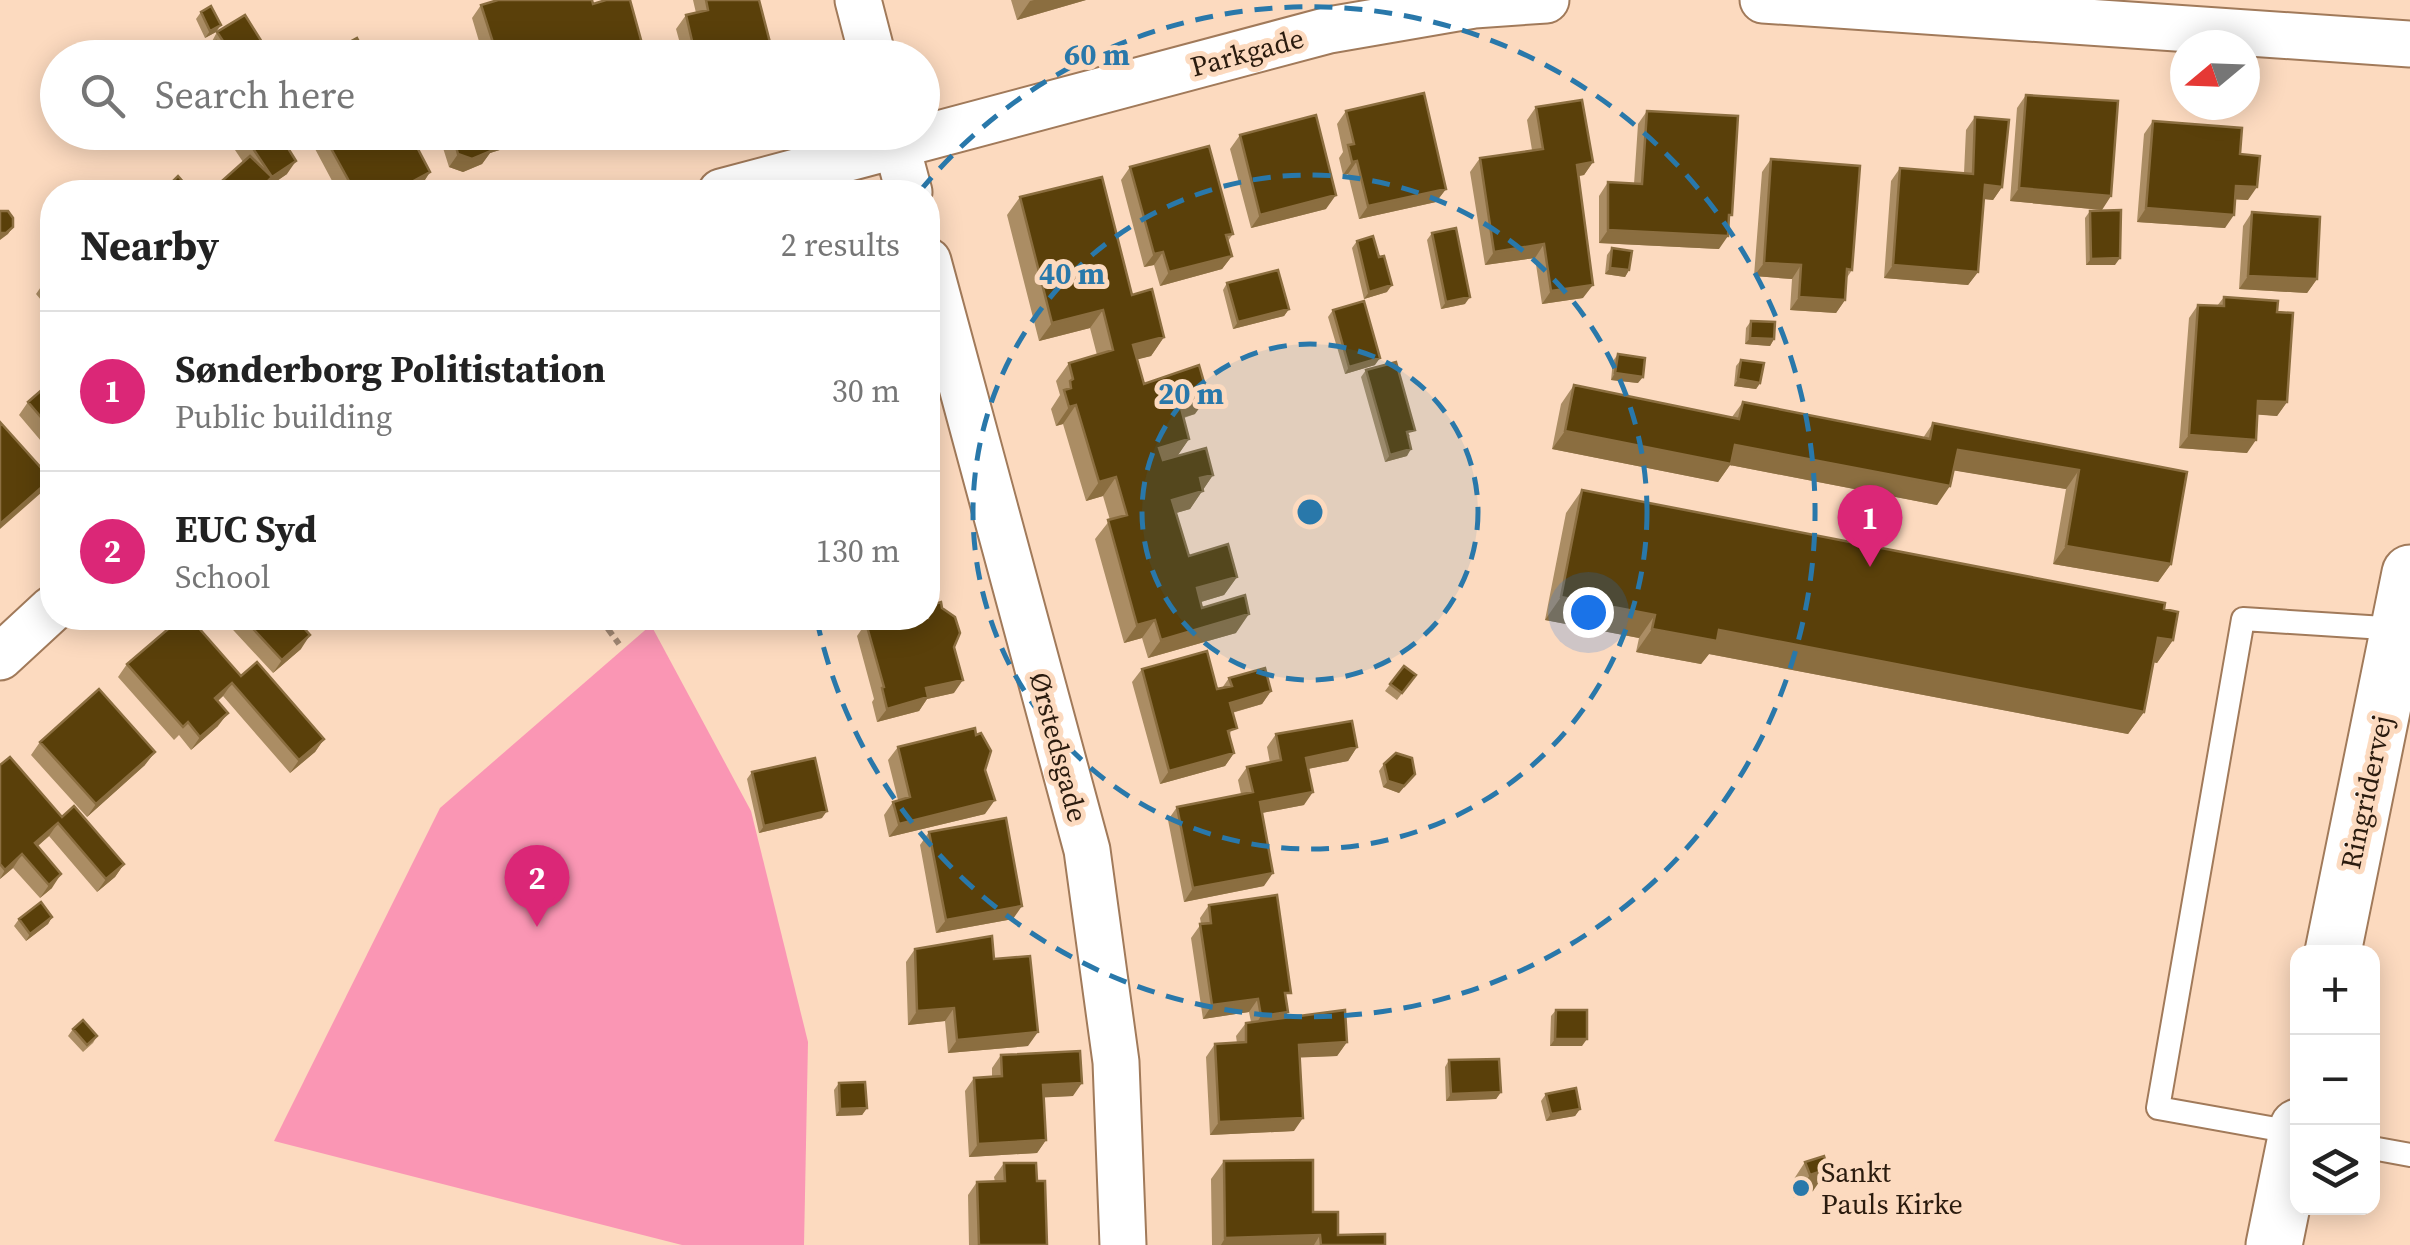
<!DOCTYPE html>
<html lang="en">
<head>
<meta charset="utf-8">
<style>
	body { margin:0; font-family:"Source Serif 4",serif; background:#f2f2f2; color:#222 }
	.controls { position:absolute; right:30px; bottom:30px; display:grid; overflow:hidden; border-radius:20px; box-shadow:0 5px 25px #0003 }
	.controls button { width:90px; height:90px; display:grid; place-items:center; padding:0; border:0; border-bottom:2px solid #e0e0e0; background:#fff; color:#222; font:50px sans-serif }
	.compass { position:absolute; left:2170px; top:30px; width:90px; height:90px; border-radius:50%; background:#fff; box-shadow:0 5px 25px #0003; rotate:251deg }
	.you { position:absolute; left:1588px; top:612px; width:35px; height:35px; margin:-25px; border:8px solid #fff; border-radius:50%; background:#1a73e8; box-shadow:0 0 0 15px #1a73e833 }
	.badge { display:grid; place-items:center; width:65px; height:65px; border-radius:50%; background:#db2777; color:#fff; font-size:32px; font-weight:700 }
	.pin { position:absolute; translate:-50% -82px; filter:drop-shadow(0 2px 5px #0008) }
	.pin::after { content:''; position:absolute; top:52px; width:35px; height:30px; background:inherit; clip-path:polygon(0 0,100% 0,50% 100%) }
	.list { margin:0; padding:0; list-style:none }
	h2 { display:flex; justify-content:space-between; align-items:center; height:130px; margin:0; padding:0 40px; font-size:42px }
	h2 small { font-size:32px; font-weight:400; color:#767676 }
	.list li { display:grid; grid-template-columns:65px 1fr auto; gap:30px; align-items:center; box-sizing:border-box; height:160px; padding:0 40px; border-top:2px solid #e0e0e0 }
	.list b { display:block; font-size:38px; white-space:nowrap }
	.list p { margin:0; font-size:32px; white-space:nowrap; color:#767676 }
	.list em { font-size:32px; font-style:normal; color:#767676 }
	.icon { flex:none; width:55px; height:55px; fill:none; stroke:currentColor; stroke-width:2; stroke-linecap:round; stroke-linejoin:round }
	.map { position:relative; flex:none; width:2410px; height:1245px; overflow:hidden }
	.search { position:absolute; background:#fff; box-shadow:0 5px 25px #0003; left:40px; top:40px; width:900px; height:110px; display:flex; align-items:center; gap:25px; box-sizing:border-box; padding:0 35px; border-radius:55px; color:#767676; font-size:38px }
	.panel { position:absolute; background:#fff; box-shadow:0 5px 25px #0003; left:40px; top:180px; width:900px; height:450px; border-radius:40px }
	.map>svg:first-child { display:block }
</style>
</head>
<body>
<div class="map">
<svg width="2410" height="1245" viewBox="0 0 2410 1245">
	<rect width="100%" height="100%" fill="#fcdabf"/>
	<path fill="#fa96b4" d="M651,625L751,811L808,1042L804,1245H682L274,1141L440,808Z"/>
	<g fill="none" stroke-linecap="round" stroke-linejoin="round">
		<g stroke="#a17a5a" stroke-width="26">
			<path id="service" d="M2298,1133L2158,1108L2243,619L2400,629
				M2372,1148L2410,1155"/>
		</g>
		<g stroke="#a17a5a" stroke-width="49">
			<path id="minor" d="M858,0L873,58
				M1763,0L2410,44
				M893,132L909,192
				M721,192L1329,30L1474,5L1546,0
				M928,261L1087,850L1116,1062L1123,1245
				M0,657L52,609"/>
		</g>
		<g stroke="#a17a5a" stroke-width="59">
			<path id="tertiary" d="M2333,952L2410,573
				M2274,1245L2298,1127"/>
		</g>
		<path stroke="#a38974" stroke-width="6" stroke-dasharray="8 5" stroke-linecap="butt" d="M600,618L619,644"/>
		<use href="#service" stroke="#fff" stroke-width="22"/>
		<use href="#minor" stroke="#fff" stroke-width="45"/>
		<use href="#tertiary" stroke="#fff" stroke-width="55"/>
	</g>
	<path fill="#ab8d64" d="M693,0H759L774,58H684L676,29L686,15L696,13Z
		M1011,0H1086L1017,20Z
		M593,4L646,58H484L472,18L481,5Z
		M201,12L216,32L205,38L196,19Z
		M217,32L272,58H195L209,47Z
		M2026,95L2102,210L2010,201L2017,108Z
		M1536,107L1593,162L1584,175L1578,176L1583,298L1542,304L1535,258L1485,265L1470,172L1480,158L1532,150L1527,120Z
		M1346,111L1446,189L1436,202L1359,219L1348,174L1343,175L1339,158L1343,152L1337,124Z
		M1647,111L1719,249L1599,243V196L1608,182L1634,184L1638,124Z
		M1975,117L2002,187L1993,200L1984,199L1978,272L1968,285L1884,278L1891,181L1900,168L1964,173L1966,130Z
		M2153,121L2240,154L2248,200L2235,199L2225,228L2137,222L2144,134Z
		M223,132H278L287,174L272,184L280,192H214L223,180L243,162Z
		M306,132H409L430,172L421,186L408,192H338Z
		M438,132H531L525,142L490,153L482,164L463,172L449,167Z
		M1240,135L1326,209L1251,228L1230,149Z
		M1771,159L1852,270L1846,279L1845,300L1836,313L1790,310L1792,279L1754,276L1762,172Z
		M1130,167L1233,234L1228,241L1232,256L1222,269L1160,286L1154,265L1144,267L1121,180Z
		M1020,197L1132,295L1164,337L1151,356L1137,359L1144,384L1195,414L1184,418L1189,439L1177,456L1213,475L1190,509L1176,513L1189,556L1237,577L1224,595L1201,602L1202,608L1236,633L1148,658L1142,638L1124,643L1095,539L1110,520L1103,496L1086,501L1063,424L1056,426L1051,409L1060,395L1056,381L1069,363L1097,355L1090,328L1039,341L1007,215Z
		M2090,211L2115,265H2086L2085,218Z
		M2252,212L2317,279L2307,293L2239,289L2243,226Z
		M1432,233L1465,304L1441,309L1427,240Z
		M1357,241L1387,292L1364,299L1352,248Z
		M1612,248L1629,270L1625,277L1605,274L1607,255Z
		M52,274V313L36,294L45,281Z
		M1227,283L1289,309L1284,316L1233,329L1223,290Z
		M2224,297L2277,312L2287,402L2277,416L2257,414L2247,453L2179,448L2189,318L2198,305L2217,306Z
		M1333,310L1375,365L1345,374L1328,317Z
		M1751,321L1774,339L1770,346L1745,344L1746,328Z
		M1618,354L1638,383L1611,380L1613,361Z
		M1741,360L1760,383L1756,389L1734,386L1736,366Z
		M1366,370L1410,436L1408,437L1407,456L1385,462L1361,377Z
		M52,381V454L19,415L28,402Z
		M1574,385L1732,417L1743,402L1923,438L1933,423L2187,472L2171,564L2158,582L2053,564L2066,489L1953,470L1937,505L1730,465L1718,482L1552,449L1561,404Z
		M1582,490L2164,609L2173,640L2157,663L2154,662L2144,712L2128,734L1709,654L1701,664L1636,652L1639,638L1545,620L1566,513Z
		M222,618H305L299,623L301,649L273,673Z
		M866,623L954,647V693L927,699L919,711L877,722L872,702L874,699L857,636Z
		M127,664L241,676L324,739L315,752L290,773L223,696L218,701V726L191,750L179,735L174,740L118,677Z
		M1404,666L1416,675L1397,700L1385,691Z
		M1142,669L1217,689L1222,688L1229,678L1271,691L1262,704L1232,713L1230,738L1234,753L1225,766L1160,784L1132,682Z
		M1276,734L1357,747L1348,761L1308,769L1304,805L1262,813L1264,886L1184,902L1168,820L1177,807L1241,794L1238,780L1247,767L1270,763L1267,747Z
		M40,742L145,765L87,817L31,755Z
		M898,747L985,770V814L889,837L884,815L893,802L898,800L888,760Z
		M1384,764L1415,774L1399,793L1383,787L1379,771Z
		M0,765L62,817L124,864L115,877L97,892L49,836L37,847L52,888L40,898L13,868L0,879Z
		M752,772L822,818L759,833L747,779Z
		M929,832L1013,919L936,933L920,845Z
		M1209,905L1286,999L1284,1018L1347,1042L1337,1056L1300,1057L1294,1131L1210,1135L1206,1057L1215,1044L1237,1043L1236,1036L1246,1023L1251,1022L1249,1012L1203,1019L1191,938L1201,924L1200,918Z
		M52,917L48,924L26,941L14,926L19,919Z
		M915,949L994,959L1028,1046L948,1053L945,1021L908,1025L906,962Z
		M1556,1010L1582,1046H1550L1551,1016Z
		M73,1029L97,1036L93,1043L83,1052L68,1036Z
		M1001,1055L1073,1096L1044,1097L1046,1140L1037,1153L969,1157L965,1091L974,1078L992,1077V1068Z
		M1449,1060L1501,1092L1496,1099L1446,1101L1445,1067Z
		M839,1083L867,1108L862,1115L836,1116L834,1090Z
		M1546,1094L1580,1109L1575,1116L1546,1121L1541,1101Z
		M1824,1156L1813,1191L1794,1198L1790,1185L1805,1162Z
		M1224,1161L1313,1212L1338,1235L1385,1245H1212L1211,1179Z
		M1004,1163L1047,1245H969L968,1195L977,1182H995L994,1177Z"/>
	<path fill="#8b6e40" d="M1034,0H1086L1017,20L1030,1Z
		M221,25L216,32L205,38L210,31Z
		M522,132H531L525,142L490,153L482,164L463,172L449,167L458,154Z
		M296,161L287,174L261,192L266,183L272,177Z
		M1357,161L1348,174L1343,175L1352,162Z
		M1593,162L1584,175L1568,178L1577,165Z
		M430,172L421,186L408,192H393Z
		M1985,185L2002,187L1993,200L1975,198Z
		M2236,186L2257,187L2248,200L2226,199Z
		M2019,188L2111,196L2102,210L2010,201Z
		M1446,189L1436,202L1359,219L1368,206Z
		M1336,195L1326,209L1251,228L1260,215Z
		M2146,208L2234,215L2225,228L2137,222Z
		M13,227L8,234L0,240V233Z
		M1608,230L1728,236L1719,249L1599,243Z
		M1544,244L1535,258L1485,265L1494,252Z
		M1163,252L1154,265L1144,267L1154,254Z
		M1232,256L1222,269L1160,286L1169,272Z
		M2120,258L2115,265H2086L2091,259Z
		M1764,263L1801,265L1792,279L1754,276Z
		M1893,265L1978,272L1968,285L1884,278Z
		M1610,268L1629,270L1625,277L1605,274Z
		M2248,276L2317,279L2307,293L2239,289Z
		M1392,285L1387,292L1364,299L1369,292Z
		M1593,285L1583,298L1542,304L1551,291Z
		M1470,297L1465,304L1441,309L1446,302Z
		M1799,297L1845,300L1836,313L1790,310Z
		M1289,309L1284,316L1233,329L1238,322Z
		M1103,310L1090,328L1039,341L1052,323Z
		M1164,337L1151,356L1120,364L1133,345Z
		M1750,338L1774,339L1770,346L1745,344Z
		M1380,358L1375,365L1345,374L1349,367Z
		M1615,373L1643,377L1638,383L1611,380Z
		M1738,379L1760,383L1756,389L1734,386Z
		M1208,396L1195,414L1167,422L1180,404Z
		M2258,401L2287,402L2277,416L2249,414Z
		M1076,405L1063,424L1056,426L1069,407Z
		M1565,431L1735,445L1950,486L1937,505L1730,465L1718,482L1552,449Z
		M2189,435L2256,440L2247,453L2179,448Z
		M1189,439L1176,458L1146,466L1159,448Z
		M1411,449L1407,456L1385,462L1390,455Z
		M1958,450L2079,470L2066,489L1945,469Z
		M1213,475L1190,509L1159,518L1172,500L1200,478Z
		M1116,477L1103,496L1086,501L1099,482Z
		M51,479L42,492L0,529V524Z
		M2066,546L2171,564L2158,582L2053,564Z
		M1237,577L1224,595L1184,607L1197,588Z
		M1561,597L1655,615L1639,638L1545,620Z
		M1249,614L1236,633L1148,658L1161,640Z
		M1155,620L1142,638L1124,643L1137,625Z
		M1652,629L1719,630L2144,712L2128,734L1709,654L1701,664L1636,652Z
		M310,635L301,649L273,673L282,660Z
		M2158,638L2173,640L2157,663L2142,660Z
		M963,680L954,693L927,699L919,711L877,722L887,709L926,688Z
		M232,683L223,696L206,711L215,698Z
		M1271,691L1262,704L1220,716L1230,703Z
		M228,713L218,726L191,750L200,737Z
		M324,739L315,752L290,773L299,760Z
		M1357,747L1348,761L1297,771L1306,758Z
		M155,752L145,765L87,817L96,804Z
		M1234,753L1225,766L1160,784L1169,771Z
		M1415,774L1399,793L1383,787L1388,781Z
		M1313,792L1304,805L1251,815L1260,802Z
		M995,800L985,814L889,837L899,824Z
		M827,811L822,818L759,833L764,826Z
		M58,823L49,836L25,857L35,843Z
		M22,854L13,868L0,879L5,870Z
		M124,864L115,877L97,892L106,879Z
		M1273,873L1264,886L1184,902L1193,888Z
		M61,874L52,888L40,898L49,885Z
		M1022,906L1013,919L936,933L946,920Z
		M52,917L48,924L26,941L30,934Z
		M1258,999L1249,1012L1203,1019L1212,1005Z
		M954,1008L945,1021L908,1025L917,1011Z
		M1288,1012L1278,1026L1252,1030L1261,1016Z
		M1038,1032L1028,1046L948,1053L957,1040Z
		M1555,1039H1587L1582,1046H1550Z
		M1347,1042L1337,1056L1290,1058L1299,1045Z
		M1082,1083L1073,1096L1034,1098L1043,1085Z
		M1501,1092L1496,1099L1446,1101L1451,1094Z
		M867,1108L862,1115L836,1116L840,1109Z
		M1580,1109L1575,1116L1546,1121L1551,1114Z
		M1303,1118L1294,1131L1210,1135L1219,1122Z
		M1046,1140L1037,1153L969,1157L978,1144Z
		M1828,1169L1813,1191L1794,1198L1810,1175Z
		M1320,1235L1314,1245H1221L1225,1238Z"/>
	<path fill="#5a400a" stroke="#8b6e40" stroke-width="2.5" d="M498,0H592L593,4L606,0H630L646,58H488L497,55L481,5Z
		M706,0H759L774,58H696L686,15L708,10Z
		M211,6L221,25L210,31L201,12Z
		M245,15L272,58H195L216,41L224,53L229,50L217,32Z
		M357,38L368,58H321Z
		M1424,93L1446,189L1368,206L1357,161L1352,162L1348,145L1354,144L1346,111Z
		M2026,95L2118,101L2111,196L2019,188Z
		M1582,100L1593,162L1577,165L1593,285L1551,291L1544,244L1494,252L1480,158L1543,149L1536,107Z
		M1647,111L1738,116L1732,215H1729L1728,236L1608,230V182L1642,184Z
		M1316,115L1336,195L1260,215L1240,135Z
		M1975,117L2009,120L2002,187L1985,185L1978,272L1893,265L1900,168L1973,174Z
		M2153,121L2242,128L2240,154L2260,156L2257,187L2236,186L2234,215L2146,208Z
		M242,132H278L296,161L272,177Z
		M322,132H409L430,172L393,192H355Z
		M452,132H522L499,140L491,151L472,159L458,154Z
		M1209,146L1233,234L1226,235L1232,256L1169,272L1163,252L1154,254L1130,167Z
		M250,156L272,177L266,183H271L280,192H234L223,180Z
		M1771,159L1860,166L1852,270L1847,269L1845,300L1799,297L1801,265L1764,263Z
		M178,176L192,192H162Z
		M1102,177L1132,295L1152,289L1164,337L1133,345L1144,384L1199,365L1208,396L1180,404L1189,439L1159,448L1163,460L1206,448L1213,475L1200,478L1203,491L1172,500L1189,556L1228,544L1237,577L1197,588L1202,608L1245,595L1249,614L1161,640L1155,620L1137,625L1108,520L1127,515L1116,477L1099,482L1076,405L1069,407L1064,390L1071,388L1070,381L1073,379L1069,363L1113,350L1103,310L1052,323L1020,197Z
		M2121,210L2120,258L2091,259L2090,211Z
		M0,211H8L13,218V227L6,233H0Z
		M2252,212L2320,217L2317,279L2248,276Z
		M1456,228L1470,297L1446,302L1432,233Z
		M1373,236L1379,257L1384,256L1392,285L1369,292L1357,241Z
		M1612,248L1632,251L1629,270L1610,268Z
		M1278,270L1289,309L1238,322L1227,283Z
		M52,274V289L45,281Z
		M2224,297L2278,301L2277,312L2293,313L2287,402L2258,401L2256,440L2189,435L2198,305L2224,306Z
		M1364,301L1380,358L1349,367L1333,310Z
		M1751,321L1775,322L1774,339L1750,338Z
		M1618,354L1645,358L1643,377L1615,373Z
		M1741,360L1764,363L1760,383L1738,379Z
		M1396,362L1415,430L1407,432L1411,449L1390,455L1366,370Z
		M52,381V430L28,402Z
		M1574,385L1739,419L1743,402L1930,439L1933,423L2187,472L2171,564L2066,546L2079,470L1958,450L1950,486L1735,445L1731,464L1565,431Z
		M0,422L51,479L0,524Z
		M1582,490L2165,603L2164,609L2178,612L2173,640L2158,638L2144,712L1719,630L1717,641L1652,629L1655,615L1561,597Z
		M941,602L942,608L955,617L960,633L954,647L963,680L926,688L928,697L887,709L882,688L884,687L866,623L885,618H928V606Z
		M181,618H190L241,676L257,662L324,739L299,760L232,683L215,698L228,713L200,737L188,722L183,727L127,664Z
		M243,618H299L297,620L310,635L282,660Z
		M1207,651L1217,689L1232,686L1229,678L1265,668L1271,691L1230,703L1237,728L1228,731L1234,753L1169,771L1142,669Z
		M1404,666L1416,675L1402,693L1390,684Z
		M99,689L155,752L96,804L40,742Z
		M1352,721L1357,747L1306,758L1313,792L1260,802L1273,873L1193,888L1177,807L1253,792L1247,767L1281,760L1276,734Z
		M975,728L976,735L981,733L991,751L985,770L995,800L899,824L893,802L910,797L898,747Z
		M1396,753L1412,758L1415,774L1404,786L1388,781L1384,764Z
		M10,757L62,817L74,806L124,864L106,879L58,823L35,843L61,874L49,885L22,854L5,870L0,864V765Z
		M815,758L827,811L764,826L752,772Z
		M1006,818L1022,906L946,920L929,832Z
		M1277,895L1291,993H1285L1288,1012L1261,1016L1258,999L1212,1005L1200,924L1211,923L1209,905Z
		M41,902L52,917L30,934L19,919Z
		M992,936L994,959L1030,956L1038,1032L957,1040L954,1008L917,1011L915,949Z
		M1345,1010L1347,1042L1299,1045L1303,1118L1219,1122L1215,1044L1246,1042V1023Z
		M1556,1010H1587V1039H1555Z
		M83,1020L97,1036L87,1045L73,1029Z
		M1080,1051L1082,1083L1043,1085L1046,1140L978,1144L974,1078L1002,1076L1001,1055Z
		M1499,1059L1501,1092L1451,1094L1449,1060Z
		M865,1082L867,1108L840,1109L839,1083Z
		M1576,1088L1580,1109L1551,1114L1546,1094Z
		M1824,1156L1828,1169L1810,1175L1805,1162Z
		M1313,1160V1212H1338V1235L1385,1234V1245H1321L1320,1235L1225,1238L1224,1161Z
		M1004,1163H1036L1037,1181H1045L1047,1245H979L977,1182L1005,1181Z"/>
	<circle cx="1310" cy="512" r="168" fill="#2978aa" fill-opacity=".12"/>
	<g fill="none" stroke="#2978aa" stroke-width="5" stroke-dasharray="18 12">
		<circle cx="1310" cy="512" r="168"/>
		<circle cx="1310" cy="512" r="337"/>
		<path d="M920 191A505 505 0 1 1 817 621"/>
	</g>
	<circle fill="#2978aa" stroke="#fcdabf" stroke-width="4" cx="1801" cy="1188" r="10"/>
	<g text-anchor="middle" stroke-width="10" stroke-linejoin="round" paint-order="stroke">
		<g font-size="28" fill="#2a1b0e" stroke="#fcdabf">
			<text transform="translate(1247 52) rotate(-15)" y="10">Parkgade</text>
			<text transform="translate(1059 747) rotate(75)" y="10">Ørstedsgade</text>
			<text transform="translate(2366 792) rotate(-78)" y="10">Ringridervej</text>
		</g>
		<g font-size="28" fill="#2a1b0e" stroke="#fcdabf" text-anchor="start">
			<text x="1821" y="1182">Sankt<tspan x="1821" dy="32">Pauls Kirke</tspan></text>
		</g>
	</g>
	<circle cx="1310" cy="512" r="15" fill="#2978aa" stroke="#fcdabf" stroke-width="5"/>
	<g font-size="30" text-anchor="middle" font-weight="bold" fill="#2978aa" stroke="#fcdabf" stroke-width="10" stroke-linejoin="round" paint-order="stroke">
		<text x="1097" y="65">60 m</text>
		<text x="1072" y="284">40 m</text>
		<text x="1191" y="404">20 m</text>
	</g>
</svg>
<div class="controls">
<button>+</button>
<button>−</button>
<button><svg class="icon" aria-label="layers" viewBox="0 0 24 24"><path d="M12 4l9 5-9 5-9-5zM3 14l9 5 9-5"/></svg></button>
</div>
<svg class="compass" viewBox="-18 -18 36 36"><path d="M0-13l5 13h-10z" fill="#e53935"/><path d="M0 13l5-13h-10z" fill="#767676"/></svg>
<div class="you"></div>
<div class="pin badge" style="left:1870px;top:567px">1</div>
<div class="pin badge" style="left:537px;top:927px">2</div>
<div class="search"><svg class="icon" aria-label="search" viewBox="0 0 24 24"><circle cx="10" cy="10" r="6"/><path d="M15 15l6 6"/></svg>Search here</div>
<section class="panel">
<h2>Nearby<small>2 results</small></h2>
<ul class="list">
<li><span class="badge">1</span><div><b>Sønderborg Politistation</b><p>Public building</p></div><em>30 m</em></li>
<li><span class="badge">2</span><div><b>EUC Syd</b><p>School</p></div><em>130 m</em></li>
</ul>
</section>
</div>
</body>
</html>
